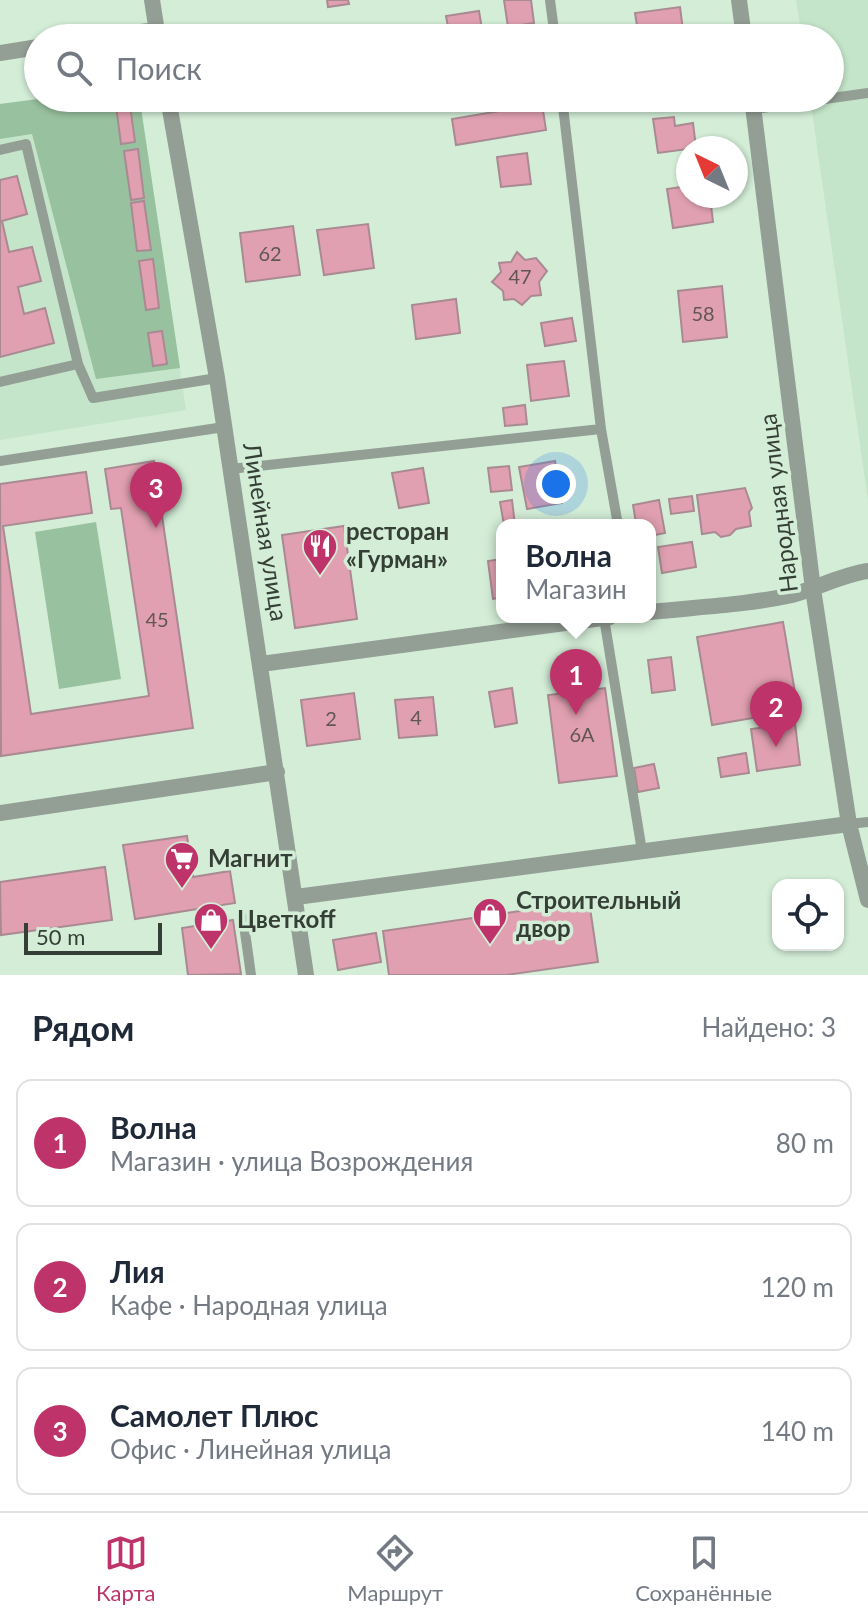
<!DOCTYPE html>
<html lang="ru">
<head>
<meta charset="utf-8">
<style>
	body { margin:0; font-family:Lato,sans-serif; background:#f6f6f7; color:#1f2937 }
	.controls { position:absolute; right:24px; bottom:24px; display:grid; overflow:hidden; border-radius:16px; box-shadow:0 2px 6px #0004 }
	.controls button { width:72px; height:72px; display:grid; place-items:center; padding:0; border:0; border-bottom:2px solid #e0e1e3; background:#fff; color:#1f2937; font:40px sans-serif }
	.compass { position:absolute; left:676px; top:136px; width:72px; height:72px; border-radius:50%; background:#fff; box-shadow:0 2px 6px #0004; rotate:317deg }
	.scale { position:absolute; left:24px; bottom:20px; width:138px; box-sizing:border-box; padding-left:8px; border:4px solid #353f36; border-top:0; font-size:22px; line-height:28px; white-space:nowrap; color:#353f36; -webkit-text-stroke:6px #d3edd7; paint-order:stroke }
	.you { position:absolute; left:556px; top:484px; width:28px; height:28px; margin:-20px; border:6px solid #fff; border-radius:50%; background:#1a73e8; box-shadow:0 0 0 12px #1a73e833 }
	.badge { display:grid; place-items:center; width:52px; height:52px; border-radius:50%; background:#be3369; color:#fff; font-size:26px; font-weight:700 }
	.pin { position:absolute; translate:-50% -66px; filter:drop-shadow(0 2px 4px #0008) }
	.pin::after { content:''; position:absolute; top:42px; width:28px; height:24px; background:inherit; clip-path:polygon(0 0,100% 0,50% 100%) }
	.popup { position:absolute; left:496px; top:519px; width:160px; height:104px; box-sizing:border-box; display:grid; place-content:center; border-radius:16px; background:#fff; filter:drop-shadow(0 2px 6px #0005); font-size:26px; white-space:nowrap; color:#747a83 }
	.popup b { font-size:30px; color:#1f2937 }
	.popup::after { content:''; position:absolute; left:50%; top:100%; margin-left:-16px; border:16px solid transparent; border-top-color:#fff }
	.list { margin:0; padding:0; list-style:none }
	h2 { display:flex; justify-content:space-between; align-items:center; height:104px; margin:0; padding:0 32px; font-size:34px }
	h2 small { font-size:26px; font-weight:400; color:#747a83 }
	.list li { display:grid; grid-template-columns:52px 1fr auto; gap:24px; align-items:center; box-sizing:border-box; height:128px; margin:0 16px 16px; padding:0 16px; border:2px solid #e0e1e3; border-radius:16px }
	.list b { display:block; font-size:30px; white-space:nowrap }
	.list p { margin:0; font-size:26px; white-space:nowrap; color:#747a83 }
	.list em { font-size:26px; font-style:normal; color:#747a83 }
	.icon { flex:none; width:44px; height:44px; fill:none; stroke:currentColor; stroke-width:2; stroke-linecap:round; stroke-linejoin:round }
	.map { position:relative; flex:none; width:868px; height:975px; overflow:hidden }
	.search { position:absolute; background:#fff; box-shadow:0 2px 6px #0004; left:24px; right:24px; top:24px; height:88px; display:flex; align-items:center; gap:20px; box-sizing:border-box; padding:0 28px; border-radius:44px; color:#747a83; font-size:30px }
	.sheet { height:536px; background:#fff }
	nav { display:flex; justify-content:space-around; align-items:center; box-sizing:border-box; height:112px; border-top:2px solid #e0e1e3; background:#fff; font-size:22px; color:#747a83 }
	nav a { display:grid; justify-items:center; gap:4px }
	nav .on { color:#be3369 }
	.map>svg:first-child { display:block }
</style>
</head>
<body>
<div class="map">
<svg width="868" height="975" viewBox="0 0 868 975">
	<rect width="100%" height="100%" fill="#d3edd7"/>
	<path fill="#c4e5c9" d="M796,0H868V500L810,98H830V38H802Z
		M46,98H135L141,108L186,410L0,440V104Z"/>
	<path fill="#98c19f" d="M46,98H135L141,108L180,368L96,379L32,134L0,139V104Z
		M96,522L121,679L59,689L35,532Z"/>
	<path fill="#e0a0b1" stroke="#aa8a92" stroke-width="2" d="M327,0H348L349,4L328,7Z
		M504,0H531L534,23L508,27Z
		M680,7L684,38H639L635,13Z
		M479,11L483,35L450,38L446,16Z
		M115,98H129L135,142L121,144Z
		M542,104L546,130L456,145L452,119Z
		M674,117L675,126L693,123L696,148L658,153L653,119Z
		M138,149L144,198L131,200L124,151Z
		M527,153L531,184L501,187L497,157Z
		M17,176L27,214L2,221L9,252L32,247L41,281L18,287L24,314L45,308L54,343L0,357V180Z
		M688,186V196H705L706,205H711L713,222L673,228L667,189Z
		M144,201L151,250L137,251L131,203Z
		M368,224L374,268L324,275L317,230Z
		M293,226L300,275L246,282L240,233Z
		M517,252L525,260L536,258L547,271L539,282L541,295L531,296L522,305L514,299L504,300L503,291L492,282L501,272L499,263L511,262Z
		M153,259L159,308L146,310L139,261Z
		M722,286L727,337L683,342L678,291Z
		M456,299L460,333L416,339L412,305Z
		M572,318L576,341L545,346L541,323Z
		M162,331L167,364L153,366L148,333Z
		M564,361L569,396L531,401L527,365Z
		M525,405L527,424L505,426L503,408Z
		M154,461L193,728L1,756L0,484L86,472L92,513L3,526L31,714L149,696L121,508L111,509L105,469Z
		M555,461L562,503L527,509L519,467Z
		M509,466L512,490L491,492L488,468Z
		M423,468L429,503L399,508L392,473Z
		M745,488L752,508L749,512L751,526L736,529L730,535L721,537L715,532L702,534L697,495Z
		M692,496L694,511L671,514L669,499Z
		M512,500L515,525H504L500,502Z
		M659,500L665,533L650,536V525H629L636,523L633,505Z
		M344,526L357,619L295,628L282,535Z
		M692,542L696,567L662,573L658,547Z
		M502,559V597L493,599L488,561Z
		M783,622L798,710L712,725L697,637Z
		M671,657L675,690L652,693L648,660Z
		M512,688L517,723L495,727L489,692Z
		M605,688L617,776L559,783L548,695Z
		M354,693L360,739L307,746L301,700Z
		M433,697L437,735L399,738L395,700Z
		M795,723L800,765L757,771L751,729Z
		M746,753L749,773L721,777L718,758Z
		M654,764L659,788L638,792L634,768Z
		M187,836L193,877L230,871L235,903L135,919L123,845Z
		M105,867L112,920L1,935L0,882Z
		M589,901L598,962L506,975H389L383,931Z
		M233,920L241,974L188,975L182,928Z
		M376,933L381,962L338,970L333,940Z"/>
	<g fill="none" stroke-linecap="round" stroke-linejoin="round">
		<path stroke="#939e95" stroke-width="10" d="M550,0L555,38
			M562,98L601,429L618,525
			M754,109L868,93
			M0,150L26,144L78,364L93,398L217,378
			M0,382L78,364
			M0,461L224,427
			M230,469L601,429
			M604,618L642,851
			M849,824L868,822
			M243,918L251,975"/>
		<path stroke="#939e95" stroke-width="16" d="M152,0L158,38
			M739,0L744,38
			M97,38L156,30
			M0,53L38,47
			M168,98L217,378L306,975
			M752,98L813,589L849,824L868,900
			M650,612C696,607 747,605 792,595C818,588 841,575 868,571
			M261,664L610,617
			M0,813L277,772
			M296,897L849,824"/>
	</g>
	<defs>
		<g id="restaurant-pin" transform="scale(1.8)"><path d="M0 17L-7.5 6A9.5 9.5 0 1 1 7.5 6Z" fill="#be3369" stroke="#d3edd7"/><path d="M-5-6h1v4h1v-4h1v4h1v-4h1v5L-1.5 .5V6h-2V.5L-5-1ZM5-6V6H3V1.5H1.5Q1.5-4 5-6Z" fill="#fff"/></g>
		<g id="supermarket-pin" transform="scale(1.8)"><path d="M0 17L-7.5 6A9.5 9.5 0 1 1 7.5 6Z" fill="#be3369" stroke="#d3edd7"/><path d="M-6-5.5h2.5l.6 2H6L4.5 2H-2.5L-4.4-4H-6ZM-1.5 3.2a1.3 1.3 0 1 0 .1 0ZM3 3.2a1.3 1.3 0 1 0 .1 0Z" fill="#fff"/></g>
		<g id="shop-pin" transform="scale(1.8)"><path d="M0 17L-7.5 6A9.5 9.5 0 1 1 7.5 6Z" fill="#be3369" stroke="#d3edd7"/><path d="M-5-2.5h2.3a2.7 3.5 0 0 1 5.4 0H5L5.5 6h-11ZM-1.5-2.5h3a1.5 2.3 0 0 0-3 0Z" fill="#fff"/></g>
	</defs>
	<g fill-rule="evenodd">
		<use href="#restaurant-pin" x="320" y="546"/>
		<use href="#supermarket-pin" x="182" y="859"/>
		<use href="#shop-pin" x="490" y="915"/>
		<use href="#shop-pin" x="211" y="920"/>
	</g>
	<g text-anchor="middle" stroke-width="7" stroke-linejoin="round" paint-order="stroke">
		<g font-size="20" fill="#605755">
			<text x="270" y="261">62</text>
			<text x="520" y="284">47</text>
			<text x="703" y="321">58</text>
			<text x="157" y="627">45</text>
			<text x="416" y="725">4</text>
			<text x="331" y="726">2</text>
			<text x="582" y="742">6А</text>
		</g>
		<g font-size="24" fill="#353f36" stroke="#d3edd7">
			<text transform="translate(779 503) rotate(-97)" y="8">Народная улица</text>
			<text transform="translate(265 532) rotate(81)" y="8">Линейная улица</text>
		</g>
		<g font-size="24" font-weight="bold" fill="#353f36" stroke="#d3edd7" text-anchor="start">
			<text x="346" y="540">ресторан<tspan x="346" dy="28">«Гурман»</tspan></text>
			<text x="208" y="867">Магнит</text>
			<text x="516" y="909">Строительный<tspan x="516" dy="28">двор</tspan></text>
			<text x="237" y="928">Цветкоff</text>
		</g>
	</g>
</svg>
<div class="controls">
<button><svg class="icon" aria-label="locate" viewBox="0 0 24 24"><circle cx="12" cy="12" r="6"/><path d="M12 2v4M12 18v4M2 12h4M18 12h4"/></svg></button>
</div>
<svg class="compass" viewBox="-18 -18 36 36"><path d="M0-13l5 13h-10z" fill="#e53935"/><path d="M0 13l5-13h-10z" fill="#747a83"/></svg>
<div class="scale">50 m</div>
<div class="you"></div>
<div class="pin badge" style="left:576px;top:715px">1</div>
<div class="popup"><b>Волна</b>Магазин</div>
<div class="pin badge" style="left:776px;top:747px">2</div>
<div class="pin badge" style="left:156px;top:528px">3</div>
<div class="search"><svg class="icon" aria-label="search" viewBox="0 0 24 24"><circle cx="10" cy="10" r="6"/><path d="M15 15l6 6"/></svg>Поиск</div>
</div>
<section class="sheet">
<h2>Рядом<small>Найдено: 3</small></h2>
<ul class="list">
<li><span class="badge">1</span><div><b>Волна</b><p>Магазин · улица Возрождения</p></div><em>80 m</em></li>
<li><span class="badge">2</span><div><b>Лия</b><p>Кафе · Народная улица</p></div><em>120 m</em></li>
<li><span class="badge">3</span><div><b>Самолет Плюс</b><p>Офис · Линейная улица</p></div><em>140 m</em></li>
</ul>
</section>
<nav>
<a class="on"><svg class="icon" aria-label="map" viewBox="0 0 24 24"><path d="M3 6l6-2 6 2 6-2v14l-6 2-6-2-6 2zM9 4v14M15 6v14"/></svg>Карта</a>
<a><svg class="icon" aria-label="directions" viewBox="0 0 24 24"><path d="M12 3l9 9-9 9-9-9zM9 14v-3h6M13 9l2 2-2 2"/></svg>Маршрут</a>
<a><svg class="icon" aria-label="saved" viewBox="0 0 24 24"><path d="M7 4h10v16l-5-4-5 4z"/></svg>Сохранённые</a>
</nav>
</body>
</html>
